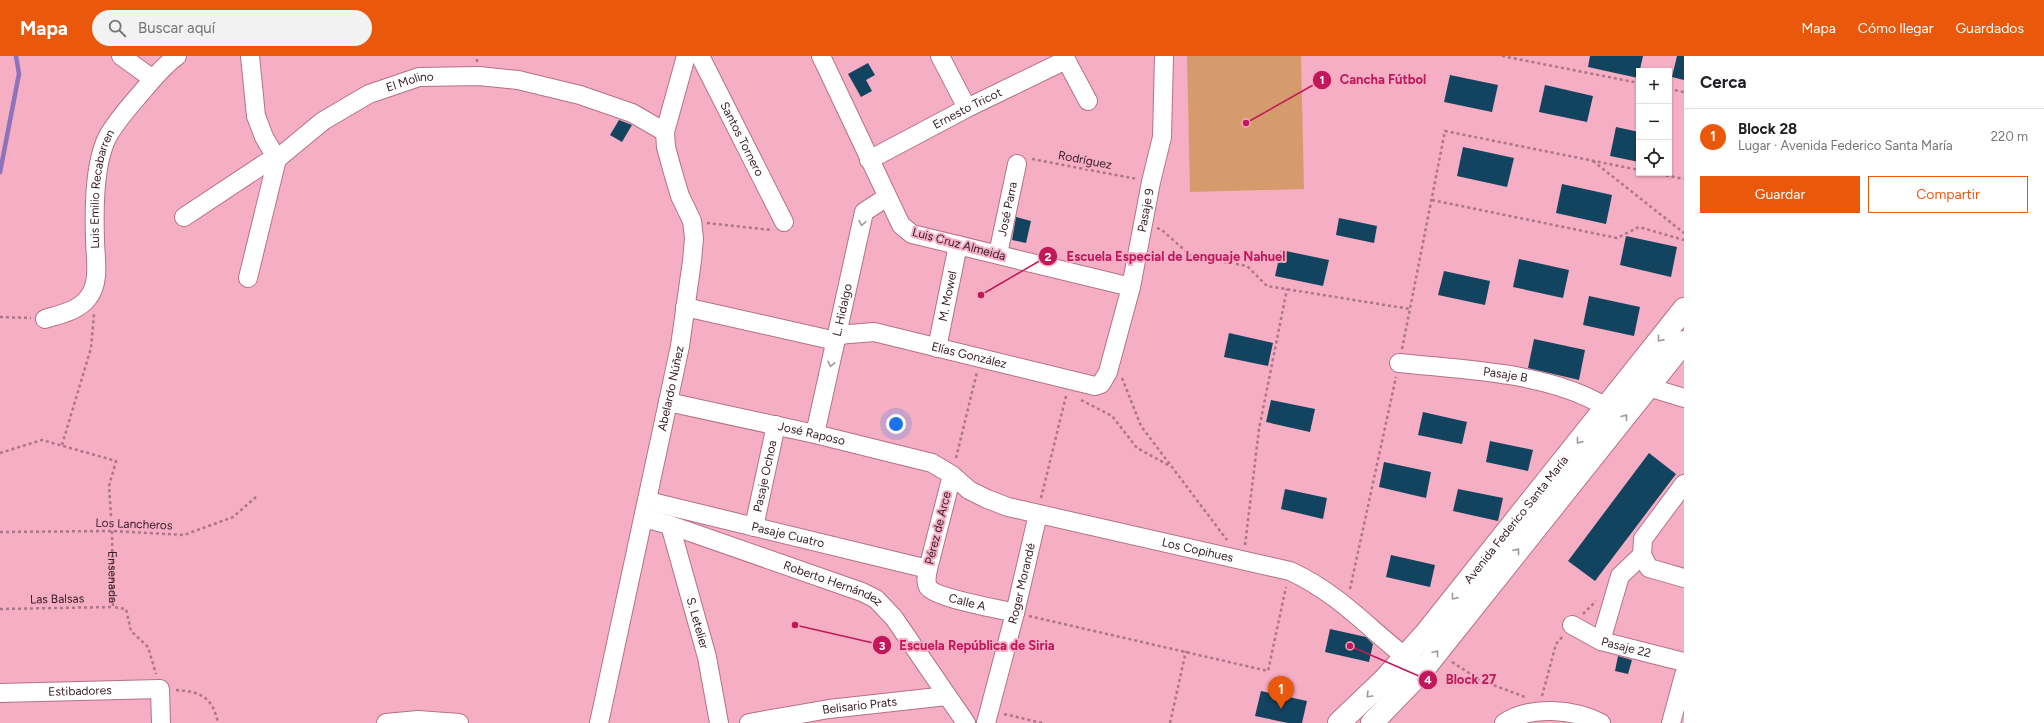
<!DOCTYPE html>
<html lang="es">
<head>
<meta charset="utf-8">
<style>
	body { margin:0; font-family:Figtree,sans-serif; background:#f2f2f2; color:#202124 }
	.controls { position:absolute; right:12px; top:12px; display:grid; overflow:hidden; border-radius:0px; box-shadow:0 1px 3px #0004 }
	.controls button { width:36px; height:36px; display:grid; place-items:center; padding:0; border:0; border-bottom:1px solid #e0e0e0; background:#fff; color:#202124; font:20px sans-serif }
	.you { position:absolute; left:896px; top:368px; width:14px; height:14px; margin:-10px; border:3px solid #fff; border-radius:50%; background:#1a73e8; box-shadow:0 0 0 6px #1a73e833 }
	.badge { display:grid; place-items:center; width:26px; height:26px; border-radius:50%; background:#ea580c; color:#fff; font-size:13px; font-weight:700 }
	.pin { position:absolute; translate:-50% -33px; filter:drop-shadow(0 1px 2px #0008) }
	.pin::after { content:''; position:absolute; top:21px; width:14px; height:12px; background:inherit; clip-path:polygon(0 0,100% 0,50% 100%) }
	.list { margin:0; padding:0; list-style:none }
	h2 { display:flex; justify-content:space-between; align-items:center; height:52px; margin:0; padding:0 16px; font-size:17px }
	h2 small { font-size:13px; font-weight:400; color:#757577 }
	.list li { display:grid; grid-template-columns:26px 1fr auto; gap:12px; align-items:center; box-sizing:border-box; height:56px; padding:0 16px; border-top:1px solid #e0e0e0 }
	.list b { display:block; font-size:15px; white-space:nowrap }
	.list p { margin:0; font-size:13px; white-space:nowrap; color:#757577 }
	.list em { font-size:13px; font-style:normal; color:#757577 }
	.actions { display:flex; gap:8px; padding:12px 16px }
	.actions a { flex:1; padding:9px 0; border:1px solid #ea580c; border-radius:0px; text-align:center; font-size:14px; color:#ea580c }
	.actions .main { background:#ea580c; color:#fff }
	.icon { flex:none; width:22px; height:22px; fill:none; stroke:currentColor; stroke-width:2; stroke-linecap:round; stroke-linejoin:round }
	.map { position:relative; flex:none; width:1684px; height:667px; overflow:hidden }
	header { display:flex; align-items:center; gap:24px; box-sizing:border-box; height:56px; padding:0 20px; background:#ea580c; color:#fff }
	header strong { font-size:19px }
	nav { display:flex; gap:22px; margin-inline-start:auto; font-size:14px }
	.search { width:280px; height:36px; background:#f2f2f2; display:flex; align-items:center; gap:10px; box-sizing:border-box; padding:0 14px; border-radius:22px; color:#757577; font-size:15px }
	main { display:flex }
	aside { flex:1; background:#fff }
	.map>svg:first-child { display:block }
</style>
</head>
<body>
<header>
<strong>Mapa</strong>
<div class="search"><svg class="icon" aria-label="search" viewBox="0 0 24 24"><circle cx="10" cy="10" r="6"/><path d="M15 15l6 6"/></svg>Buscar aquí</div>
<nav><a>Mapa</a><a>Cómo llegar</a><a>Guardados</a></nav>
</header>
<main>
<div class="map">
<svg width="1684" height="667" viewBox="0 0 1684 667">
	<rect width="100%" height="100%" fill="#f5aec4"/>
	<path fill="#d69b6c" d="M1187,0H1301L1304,133L1190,136Z"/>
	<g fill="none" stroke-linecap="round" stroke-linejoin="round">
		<path stroke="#8c73bc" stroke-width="4.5" d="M0,116L19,18L16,0"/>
	</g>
	<path fill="#12435f" d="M1590,0H1643L1638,22L1588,11Z
		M1677,0H1684V24L1672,21Z
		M868,7L875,19L866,24L872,35L861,41L848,18Z
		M1450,19L1498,29L1492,56L1444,46Z
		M1545,29L1593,40L1587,66L1539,56Z
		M619,64L632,69L622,86L610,79Z
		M1616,71L1639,76V106L1610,100Z
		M1463,91L1514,102L1507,131L1457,120Z
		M1562,128L1612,139L1606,168L1556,157Z
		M1016,161L1031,165L1026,187L1012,184Z
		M1339,162L1377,170L1374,187L1336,179Z
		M1626,180L1677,191L1671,221L1620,209Z
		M1281,194L1329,204L1323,230L1275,220Z
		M1519,203L1569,214L1563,242L1513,231Z
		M1444,215L1490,225L1485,249L1438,239Z
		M1589,240L1640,251L1634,280L1583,269Z
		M1229,277L1273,287L1268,310L1224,301Z
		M1534,283L1585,294L1579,324L1528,312Z
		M1271,344L1315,353L1310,376L1266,366Z
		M1423,356L1467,366L1462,388L1418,379Z
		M1490,385L1533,394L1528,415L1486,406Z
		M1649,397L1676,418L1595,525L1568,505Z
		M1384,406L1431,416L1426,442L1379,431Z
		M1285,433L1327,442L1323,463L1281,453Z
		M1458,433L1503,442L1498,465L1453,455Z
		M1391,499L1435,509L1430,531L1386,521Z
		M1330,573L1366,581L1373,588L1369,606L1325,596Z
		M1618,600L1632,604L1628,618L1615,615Z
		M1261,635L1307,645L1302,667H1288L1255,660Z"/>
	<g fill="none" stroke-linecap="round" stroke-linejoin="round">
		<g stroke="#b47287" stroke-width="20">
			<g id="minor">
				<path d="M121,0L153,23"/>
				<path id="s2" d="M700,0L784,166"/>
				<path d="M821,0L901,169L912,178L1131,231"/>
				<path d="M940,0L967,52"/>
				<path d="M1064,0L1088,45"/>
				<path id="s3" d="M869,104L967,52L1066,4"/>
				<path id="s4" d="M184,161L267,106L277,103L323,65L369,38L419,21L479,20L518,24L580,39L632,57L665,76"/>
				<path id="s5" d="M998,198L1017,108"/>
				<path d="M248,222L277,103L264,81L256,60L250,0"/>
				<path d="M685,251L836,285"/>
				<path id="s6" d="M45,263C61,258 78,255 88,242C101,226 95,201 95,183C94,154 94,106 108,80C117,64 129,51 141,37C152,24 163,10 177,0"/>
				<path id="s7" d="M837,279L874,276L1095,330L1101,328L1108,316L1131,231L1151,126L1162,81L1164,0"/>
				<path id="s8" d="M937,292L958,189"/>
				<path id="s9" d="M1399,307C1465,314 1549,316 1606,351"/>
				<path d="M1639,323L1648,331L1684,342"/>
				<path id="s10" d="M668,346L815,378L932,407L952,419L969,434L987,443L1008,451L1290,515C1342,539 1371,576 1416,609"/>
				<path id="s11" d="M815,378L864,156L887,141"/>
				<path id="s12" d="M952,419L928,513C927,519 925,525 928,531C935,542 1000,553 1015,557"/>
				<path id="s13" d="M648,445L928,513"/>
				<path id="s14" d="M644,462L670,469L862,536L876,543L894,562L966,667"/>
				<path id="s15" d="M670,469L707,601L719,667"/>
				<path id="s16" d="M754,471L776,369"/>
				<path d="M1642,499L1643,483L1684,428"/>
				<path d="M1642,499L1649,512L1684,522"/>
				<path id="s17" d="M1572,569L1601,585L1684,606"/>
				<path d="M1601,585L1620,520L1642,499"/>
				<path id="s18" d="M0,637L160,633L161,667"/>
				<path d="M386,667L418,664L459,667"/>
				<path id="s19" d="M599,667L668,346L680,290L692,205L694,182L692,165L680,140L672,113L666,91L665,76L686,0"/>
				<path id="s20" d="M749,667L829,653L947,640"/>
				<path id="s21" d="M986,667L1015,557L1038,458"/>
				<path d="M1504,667C1531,649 1573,653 1601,667"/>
				<path d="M1671,667L1684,619"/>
			</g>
		</g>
		<g stroke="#b47287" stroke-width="24">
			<g id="major">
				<path id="s22" d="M1339,667L1384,624L1426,577L1684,253"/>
				<path d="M1372,667L1423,614L1684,286"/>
			</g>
		</g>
		<g stroke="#ad7688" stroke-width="2.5" stroke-dasharray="3 3" stroke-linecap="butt">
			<path d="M1502,0L1639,27"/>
			<path d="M477,6V0"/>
			<path d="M1669,33L1684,36"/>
			<path d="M1032,103L1137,123"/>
			<path d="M1593,105L1684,177"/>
			<path d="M1654,117L1684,123"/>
			<path d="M1432,144L1617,182L1639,171L1684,184"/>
			<path d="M707,167L771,174"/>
			<path d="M1157,172L1162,174L1191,200L1247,210L1267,230L1410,253"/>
			<path d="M0,261L31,262"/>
			<path d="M1402,293L1445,75L1639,114"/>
			<path d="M1122,322L1141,370L1227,484"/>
			<path d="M1081,344L1112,360L1137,392L1170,410"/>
			<path d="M62,389L91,292L94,258"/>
			<path id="s1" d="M0,397L42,384L116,405L109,430L112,475L113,551L126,553L131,575L148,591L156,618"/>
			<path d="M956,402L977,316"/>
			<path d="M1041,442L1066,340"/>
			<path d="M0,476L112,475L184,479L233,461L256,441"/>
			<path d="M1245,489L1259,373L1287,233"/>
			<path d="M1350,533L1396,321"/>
			<path d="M0,553L113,551"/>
			<path d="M1583,558L1596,545"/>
			<path d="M1029,560L1268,615L1286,531"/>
			<path d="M1452,606L1480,624L1525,641"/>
			<path d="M176,634C201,635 213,642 218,667"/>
			<path d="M1542,640L1556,588L1563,580"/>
			<path d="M1004,658L1042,667"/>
			<path d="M1170,667L1186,595"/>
		</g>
		<use href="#minor" stroke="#fff" stroke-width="18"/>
		<use href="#major" stroke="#fff" stroke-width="22"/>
	</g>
	<defs><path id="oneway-chevron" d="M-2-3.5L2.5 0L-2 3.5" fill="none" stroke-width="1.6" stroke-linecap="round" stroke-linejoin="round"/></defs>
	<g stroke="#a5989d">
		<use href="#oneway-chevron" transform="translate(862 167) rotate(102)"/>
		<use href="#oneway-chevron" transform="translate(1660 283) rotate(129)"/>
		<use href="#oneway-chevron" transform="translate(831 308) rotate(103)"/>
		<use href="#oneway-chevron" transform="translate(1625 361) rotate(-52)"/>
		<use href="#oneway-chevron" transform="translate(1579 385) rotate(129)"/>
		<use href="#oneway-chevron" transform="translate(1517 495) rotate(-51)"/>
		<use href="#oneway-chevron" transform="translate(1454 541) rotate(129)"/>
		<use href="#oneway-chevron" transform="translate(1436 597) rotate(-52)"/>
		<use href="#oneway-chevron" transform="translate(1369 639) rotate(135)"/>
	</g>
	<g text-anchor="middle" stroke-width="4" stroke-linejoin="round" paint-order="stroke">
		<g font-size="12" fill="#361b25" stroke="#f5aec4">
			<text dy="4" stroke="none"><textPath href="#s4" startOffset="266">El Molino</textPath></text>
			<text dy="4" stroke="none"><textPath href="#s3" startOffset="111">Ernesto Tricot</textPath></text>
			<text dy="4" stroke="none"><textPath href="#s2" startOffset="93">Santos Tornero</textPath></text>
			<text transform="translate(1085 104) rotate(11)" y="4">Rodríguez</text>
			<text dy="4" stroke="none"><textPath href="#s6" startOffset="160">Luis Emilio Recabarren</textPath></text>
			<text dy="4" stroke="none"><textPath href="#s5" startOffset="46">José Parra</textPath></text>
			<text dy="4" stroke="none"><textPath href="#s7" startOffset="451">Pasaje 9</textPath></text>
			<text transform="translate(959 188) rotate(15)" y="4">Luis Cruz Almeida</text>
			<text dy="4" stroke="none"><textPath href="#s8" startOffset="53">M. Mowel</textPath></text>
			<text dy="4" stroke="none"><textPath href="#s11" startOffset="127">L. Hidalgo</textPath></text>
			<text dy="4" stroke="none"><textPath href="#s7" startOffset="135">Elías González</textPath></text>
			<text dy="4" stroke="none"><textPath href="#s9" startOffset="107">Pasaje B</textPath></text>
			<text dy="4" stroke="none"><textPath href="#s19" startOffset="342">Abelardo Núñez</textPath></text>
			<text dy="4" stroke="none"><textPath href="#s10" startOffset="147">José Raposo</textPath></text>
			<text dy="4" stroke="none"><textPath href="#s16" startOffset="52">Pasaje Ochoa</textPath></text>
			<text dy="4" stroke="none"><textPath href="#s22" startOffset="270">Avenida Federico Santa María</textPath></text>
			<text transform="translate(134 468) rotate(2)" y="4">Los Lancheros</text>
			<text transform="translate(938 472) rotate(-76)" y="4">Pérez de Arce</text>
			<text dy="4" stroke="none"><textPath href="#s13" startOffset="144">Pasaje Cuatro</textPath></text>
			<text dy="4" stroke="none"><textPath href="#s10" startOffset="554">Los Copihues</textPath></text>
			<text dy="4" stroke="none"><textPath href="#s1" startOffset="238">Ensenada</textPath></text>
			<text dy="4" stroke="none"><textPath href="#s21" startOffset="144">Roger Morandé</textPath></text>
			<text dy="4" stroke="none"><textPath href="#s14" startOffset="200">Roberto Hernández</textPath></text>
			<text transform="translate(57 543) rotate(-1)" y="4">Las Balsas</text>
			<text dy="4" stroke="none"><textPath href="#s12" startOffset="158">Calle A</textPath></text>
			<text dy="4" stroke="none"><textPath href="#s15" startOffset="102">S. Letelier</textPath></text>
			<text dy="4" stroke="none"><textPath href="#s17" startOffset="59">Pasaje 22</textPath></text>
			<text dy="4" stroke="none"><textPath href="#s18" startOffset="80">Estibadores</textPath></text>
			<text dy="4" stroke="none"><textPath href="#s20" startOffset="112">Belisario Prats</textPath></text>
		</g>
	</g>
	<path fill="none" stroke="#c2185b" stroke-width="1.5" d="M1246 67L1322 24M981 239L1048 200M795 569L882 589M1350 590L1428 624"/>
	<g fill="#c2185b" stroke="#f5aec4" stroke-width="1.5">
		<circle cx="1246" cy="67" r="4"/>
		<circle cx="981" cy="239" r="4"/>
		<circle cx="795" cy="569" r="4"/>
		<circle cx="1350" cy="590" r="4"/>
		<circle cx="1322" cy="24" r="10"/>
		<circle cx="1048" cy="200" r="10"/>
		<circle cx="882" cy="589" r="10"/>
		<circle cx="1428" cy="624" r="10"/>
	</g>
	<g font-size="12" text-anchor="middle" font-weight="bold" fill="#fff">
		<text x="1322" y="28">1</text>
		<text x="1048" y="205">2</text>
		<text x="882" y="594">3</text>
		<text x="1428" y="628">4</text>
	</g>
	<g font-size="13" text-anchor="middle" font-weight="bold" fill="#c2185b" stroke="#f5aec4" stroke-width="4" stroke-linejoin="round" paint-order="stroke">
		<text x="1383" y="28">Cancha Fútbol</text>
		<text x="1176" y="205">Escuela Especial de Lenguaje Nahuel</text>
		<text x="977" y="594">Escuela República de Siria</text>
		<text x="1471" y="628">Block 27</text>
	</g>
</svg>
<div class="controls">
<button>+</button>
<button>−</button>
<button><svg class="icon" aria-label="locate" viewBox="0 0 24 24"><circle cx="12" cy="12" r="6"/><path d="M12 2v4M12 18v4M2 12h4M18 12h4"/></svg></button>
</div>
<div class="you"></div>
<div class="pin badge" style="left:1281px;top:653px">1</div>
</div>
<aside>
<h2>Cerca<small></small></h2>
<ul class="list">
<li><span class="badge">1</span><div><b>Block 28</b><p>Lugar · Avenida Federico Santa María</p></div><em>220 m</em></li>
</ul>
<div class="actions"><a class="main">Guardar</a><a>Compartir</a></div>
</aside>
</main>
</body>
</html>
